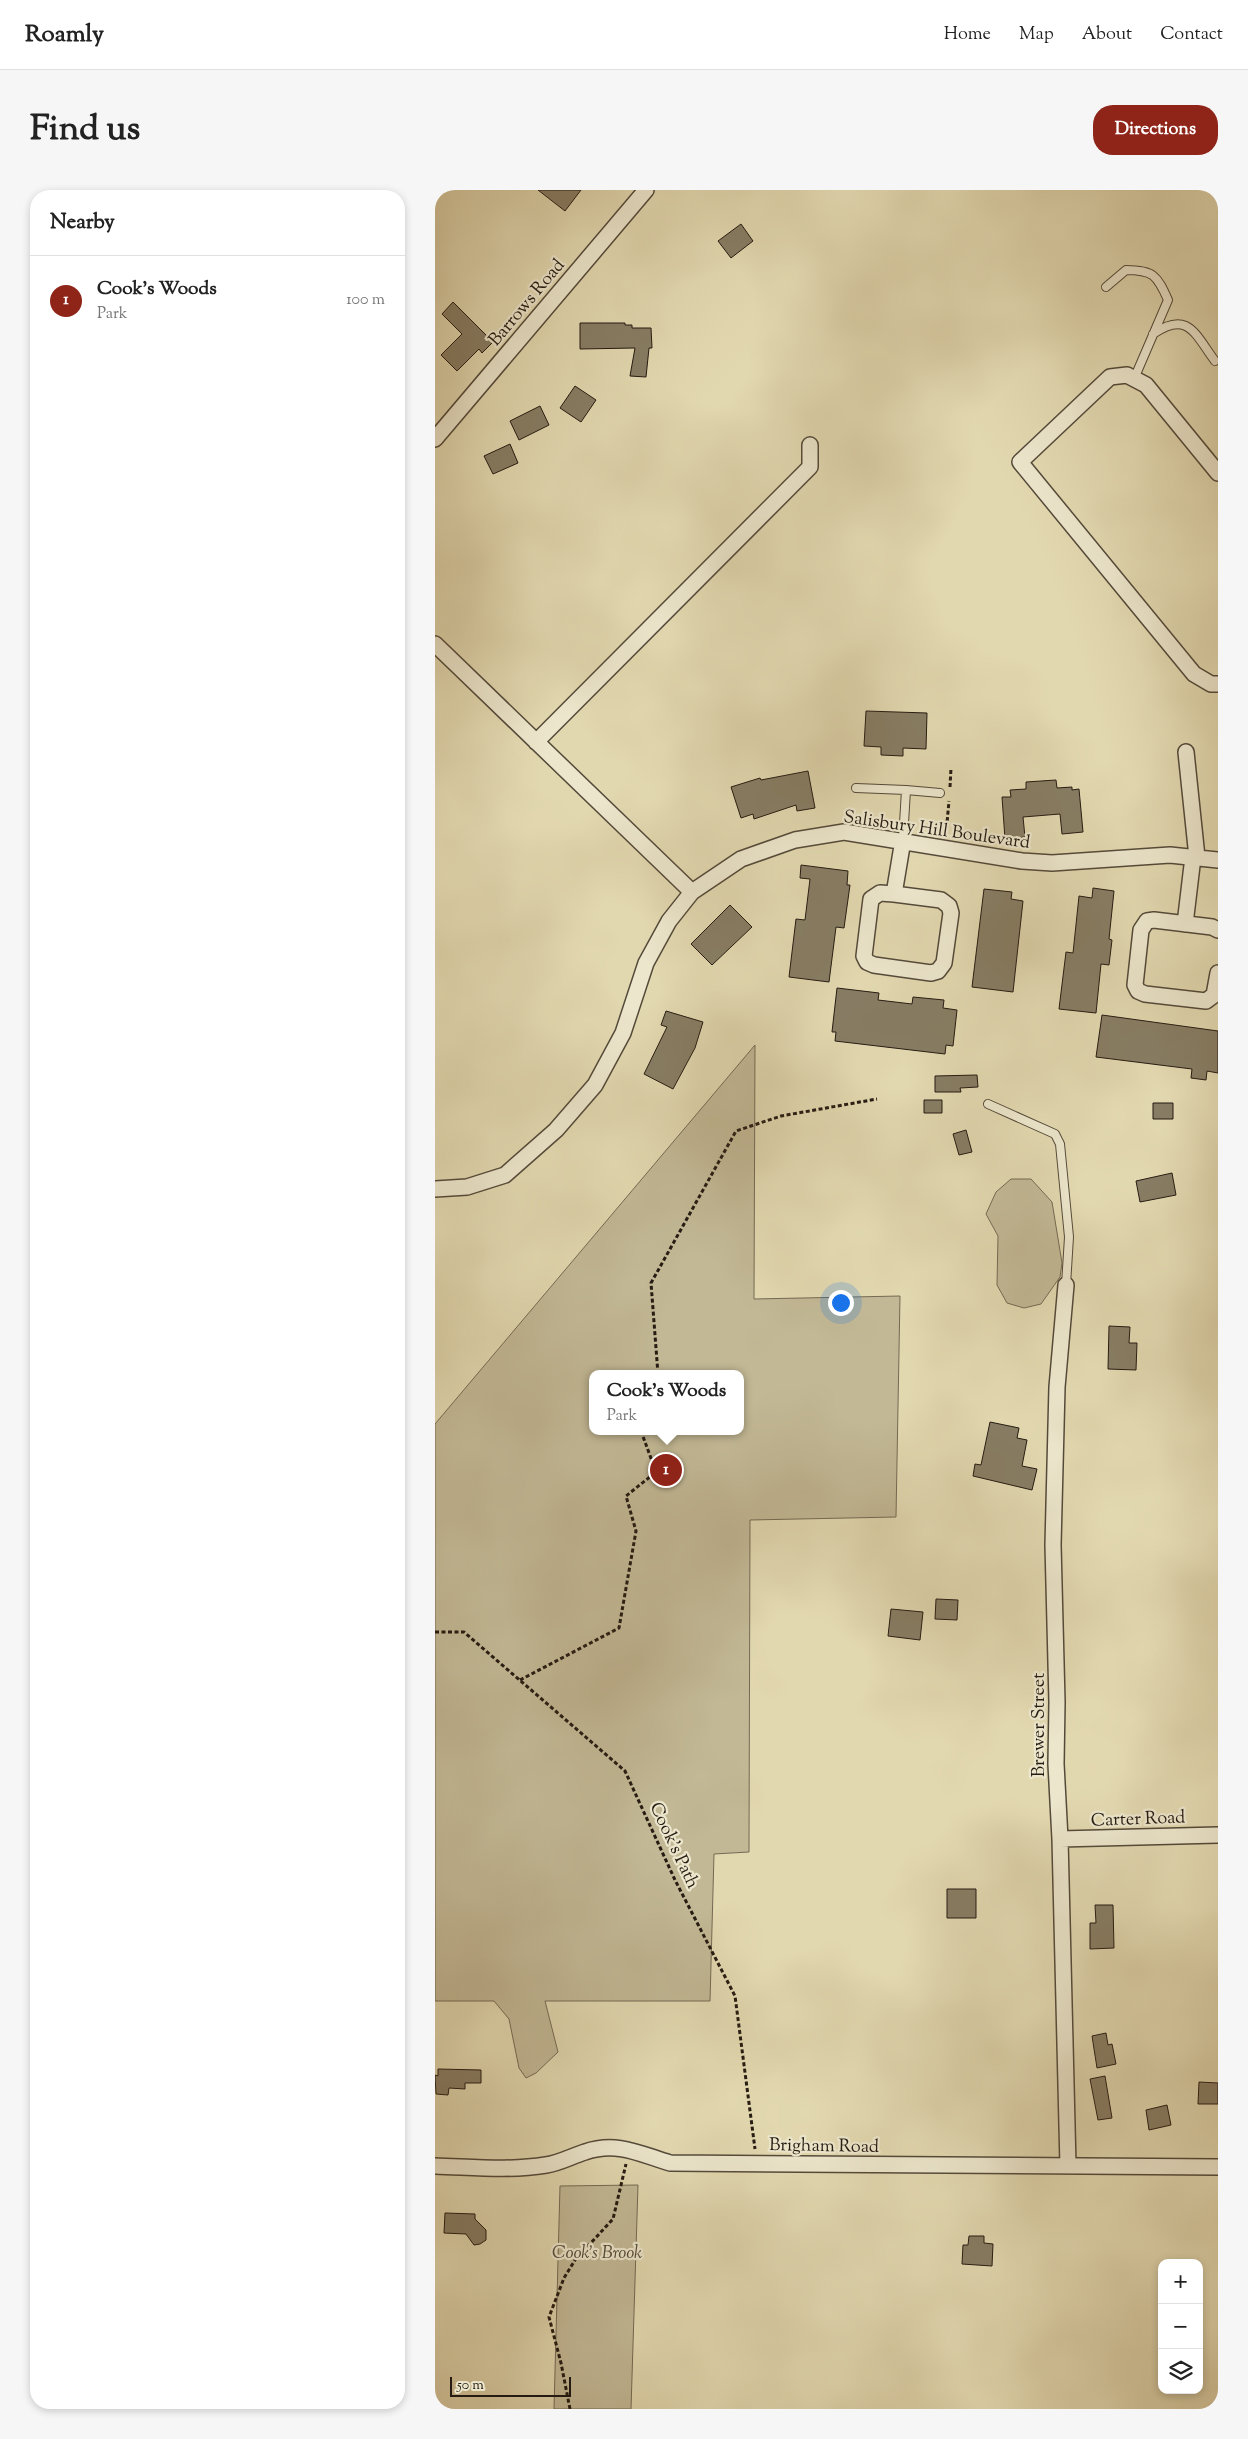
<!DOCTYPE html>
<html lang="en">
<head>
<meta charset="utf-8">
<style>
	body { margin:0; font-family:"Sorts Mill Goudy",serif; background:#f6f6f6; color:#222 }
	.controls { position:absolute; right:15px; bottom:15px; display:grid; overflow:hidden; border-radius:10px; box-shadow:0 2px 8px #0003 }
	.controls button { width:45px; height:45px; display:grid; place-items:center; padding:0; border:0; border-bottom:1px solid #e0e0e0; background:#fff; color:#222; font:25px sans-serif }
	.scale { position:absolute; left:15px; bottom:12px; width:121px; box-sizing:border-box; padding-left:5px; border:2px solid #251b12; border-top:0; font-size:14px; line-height:18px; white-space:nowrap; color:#251b12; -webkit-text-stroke:4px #ece6cc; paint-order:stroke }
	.you { position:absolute; left:405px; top:1112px; width:18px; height:18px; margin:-12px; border:4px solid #fff; border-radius:50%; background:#1a73e8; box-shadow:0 0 0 8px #1a73e833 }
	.badge { display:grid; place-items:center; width:32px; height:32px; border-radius:50%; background:#8f2418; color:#fff; font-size:16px; font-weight:700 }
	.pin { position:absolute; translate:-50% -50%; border:2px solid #fff; box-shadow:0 1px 5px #0006 }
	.popup { position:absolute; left:154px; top:1180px; width:155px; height:65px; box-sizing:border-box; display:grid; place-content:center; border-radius:10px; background:#fff; filter:drop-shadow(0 1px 4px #0005); font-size:16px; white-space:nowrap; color:#767676 }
	.popup b { font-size:19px; color:#222 }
	.popup::after { content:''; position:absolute; left:50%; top:100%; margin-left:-10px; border:10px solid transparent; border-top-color:#fff }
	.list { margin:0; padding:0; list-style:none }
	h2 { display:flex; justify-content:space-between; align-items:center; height:65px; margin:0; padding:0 20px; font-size:21px }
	h2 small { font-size:16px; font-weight:400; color:#767676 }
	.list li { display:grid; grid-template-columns:32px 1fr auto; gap:15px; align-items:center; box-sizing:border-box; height:90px; padding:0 20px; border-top:1px solid #e0e0e0 }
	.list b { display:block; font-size:19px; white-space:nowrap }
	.list p { margin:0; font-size:16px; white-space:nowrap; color:#767676 }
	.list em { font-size:16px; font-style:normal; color:#767676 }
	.icon { flex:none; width:28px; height:28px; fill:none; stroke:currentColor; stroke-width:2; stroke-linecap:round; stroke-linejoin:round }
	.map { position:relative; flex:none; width:783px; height:2219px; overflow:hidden; border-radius:20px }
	header { display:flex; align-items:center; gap:30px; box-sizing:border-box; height:70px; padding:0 25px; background:#fff; border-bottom:1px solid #e0e0e0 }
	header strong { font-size:24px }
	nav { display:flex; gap:28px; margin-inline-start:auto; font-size:18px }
	.intro { display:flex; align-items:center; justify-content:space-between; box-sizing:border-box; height:120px; padding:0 30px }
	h1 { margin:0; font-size:35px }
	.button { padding:12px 22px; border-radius:20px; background:#8f2418; color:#fff; font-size:18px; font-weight:700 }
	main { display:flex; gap:30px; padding:0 30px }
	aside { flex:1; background:#fff; border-radius:20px; box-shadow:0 2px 8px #0003 }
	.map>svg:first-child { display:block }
</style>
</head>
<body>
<header>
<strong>Roamly</strong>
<nav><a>Home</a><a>Map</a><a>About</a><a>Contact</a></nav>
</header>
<div class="intro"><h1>Find us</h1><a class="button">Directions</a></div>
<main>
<aside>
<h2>Nearby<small></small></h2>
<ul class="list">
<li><span class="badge">1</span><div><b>Cook's Woods</b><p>Park</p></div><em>100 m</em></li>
</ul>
</aside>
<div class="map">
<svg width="783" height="2219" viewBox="0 0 783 2219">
	<rect width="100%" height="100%" fill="#e2d8b0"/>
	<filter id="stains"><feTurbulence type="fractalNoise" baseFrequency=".004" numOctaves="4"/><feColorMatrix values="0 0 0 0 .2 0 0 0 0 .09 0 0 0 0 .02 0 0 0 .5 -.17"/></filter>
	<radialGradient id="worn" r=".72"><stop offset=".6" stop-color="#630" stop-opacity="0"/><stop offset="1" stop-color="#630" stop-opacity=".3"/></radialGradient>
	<path fill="#c2b895" stroke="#746a54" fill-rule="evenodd" d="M320,855L319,1109L465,1106L461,1327L315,1330L314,1662L279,1664L275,1811H110L123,1862L101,1883L91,1888L84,1878L74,1829L59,1811H0V1234ZM157,1184H305V1241H157Z
		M576,989H596L617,1012L627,1073L625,1087L606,1114L589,1118L572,1113L562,1095L563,1046L551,1024L561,1002Z
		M203,1995L196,2219H119L125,1996Z"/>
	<path fill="#877d64" stroke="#251b12" d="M103,0H146L130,21Z
		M306,34L318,51L296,68L283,51Z
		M18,112L58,152L47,163L44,159L22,181L6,165L27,144L7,124Z
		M145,133H190V135H197V138H216L217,158H214L211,187L195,186L200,158L145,159Z
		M140,196L161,210L146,232L125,218Z
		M105,216L114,235L84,250L75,231Z
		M75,254L83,273L58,284L49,266Z
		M431,521L492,523L491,559L468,558V566L446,565V557L429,556Z
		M373,581L380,618L362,621L361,615L319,629L318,624L306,628L296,597L325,588L326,590Z
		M621,590L622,598L637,597V600L644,599L648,642L627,644L625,624L588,627L590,647L570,649L567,607H576L575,600L591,599V592Z
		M366,675L413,681L412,695H415L409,738L401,737L394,792L354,787L361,729L370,730L375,689L365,688Z
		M658,698L679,701L674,749L677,750L674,775L666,774L661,823L624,819L631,762L638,763L644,706L657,708Z
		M549,699L577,702L576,709L588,711L578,802L537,797Z
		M295,715L317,737L277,775L256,754Z
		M402,798L444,803L443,810L477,814L478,807L509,810L508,818L522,820L518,856L511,855L510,864L400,851L401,842H397Z
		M231,821L268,832L260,858L238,899L209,884L232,837L226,835Z
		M667,825L783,841V883L772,881L771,890L756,888L757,879L661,867Z
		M542,885L543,897L525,898L526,902H500V886Z
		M489,910H507V923H489Z
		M718,913H738V929H718Z
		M531,940L537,962L524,965L518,944Z
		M737,983L741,1005L705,1012L701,991Z
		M674,1136L695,1137L694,1153H702L701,1180L673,1179Z
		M555,1232L584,1238L582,1248L592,1250L587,1276L602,1279L597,1300L538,1286L540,1274L546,1275Z
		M501,1409L523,1410L522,1430L500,1429Z
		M456,1419L488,1422L485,1450L453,1446Z
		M512,1699H541V1728H512Z
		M660,1715H678L679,1758L655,1759V1733H661Z
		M671,1843L673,1855L677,1854L681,1874L662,1878L657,1846Z
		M3,1879L46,1880V1893H30V1899L14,1898L13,1905L1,1904L0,1885L3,1886Z
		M670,1886L677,1928L663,1930L655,1889Z
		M764,1892L783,1893V1914H763Z
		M732,1915L736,1935L714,1940L711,1920Z
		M10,2023L40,2024V2029L51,2040V2050L45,2054L39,2055L31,2044L9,2043Z
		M534,2046H549V2053L558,2054L557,2076L527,2074L528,2055H533Z"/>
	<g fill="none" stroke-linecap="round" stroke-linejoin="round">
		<g stroke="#544a3a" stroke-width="10">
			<path id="service" d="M671,97L691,80C718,80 722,85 733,110L699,189
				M718,144C753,120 760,144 780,171
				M421,598L471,600L468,650
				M471,600L505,603
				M553,914L620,944L625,954L634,1047L631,1095"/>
		</g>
		<g stroke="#544a3a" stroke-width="18">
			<path id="minor" d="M0,249L211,0
				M783,283L711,195L692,185L675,187L585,272L759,484L776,494H783
				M0,454L257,702
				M101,552L375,277V255
				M751,562L762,667
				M459,704L506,710L514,716L516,723L509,773L503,781L496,783L439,775L432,772L429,766L436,709L445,703L459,704L468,650
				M750,734L758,667
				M783,740L777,737L719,730L712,731L706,740L700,795L703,801L710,804L771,811L779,805L783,783
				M0,999L32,997L70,985L121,940L160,895L188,843L211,773L234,731L257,702L306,669L360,650L409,642L587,671L617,673L735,665L783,670
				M631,1095L622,1197L618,1355L622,1512L621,1574L625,1649L633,1976
				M625,1649L783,1645
				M0,1976C37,1977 74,1981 111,1975C125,1973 137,1966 150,1962C182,1951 205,1964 235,1973L783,1977"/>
		</g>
		<path stroke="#251b12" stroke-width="3" stroke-dasharray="4 2.5" stroke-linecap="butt" d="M515,597L516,578
			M511,644L514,611
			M223,1184L216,1093L301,941L346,926L442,909
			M0,1442H29L190,1581L240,1690L300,1806L320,1959
			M85,1490L184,1438L201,1341L191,1306L221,1282L206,1241
			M135,2219L126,2173L114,2127L129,2088L140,2070L178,2029L191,1974"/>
		<use href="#service" stroke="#ece6cc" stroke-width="8"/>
		<use href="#minor" stroke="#ece6cc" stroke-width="15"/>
	</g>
	<g text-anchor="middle" stroke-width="4.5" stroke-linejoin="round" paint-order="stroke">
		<g font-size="18" fill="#251b12" stroke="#ece6cc">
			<text transform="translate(91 112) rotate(-50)" y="6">Barrows Road</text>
			<text transform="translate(502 639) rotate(8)" y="6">Salisbury Hill Boulevard</text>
			<text transform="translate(603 1535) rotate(-90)" y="6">Brewer Street</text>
			<text transform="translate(703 1628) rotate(-2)" y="6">Carter Road</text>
			<text transform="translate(240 1655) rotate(65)" y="6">Cook's Path</text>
			<text transform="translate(389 1955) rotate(1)" y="6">Brigham Road</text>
		</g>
		<g font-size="18" font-style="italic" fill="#544a39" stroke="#ece6cc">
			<text x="162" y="2068">Cook's Brook</text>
		</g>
	</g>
	<rect width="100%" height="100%" filter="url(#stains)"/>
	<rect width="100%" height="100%" fill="url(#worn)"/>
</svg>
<div class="controls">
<button>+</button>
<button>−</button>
<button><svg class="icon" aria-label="layers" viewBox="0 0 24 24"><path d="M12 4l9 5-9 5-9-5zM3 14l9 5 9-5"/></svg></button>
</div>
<div class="scale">50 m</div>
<div class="you"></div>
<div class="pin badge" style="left:231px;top:1280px">1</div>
<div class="popup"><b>Cook's Woods</b>Park</div>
</div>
</main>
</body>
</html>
